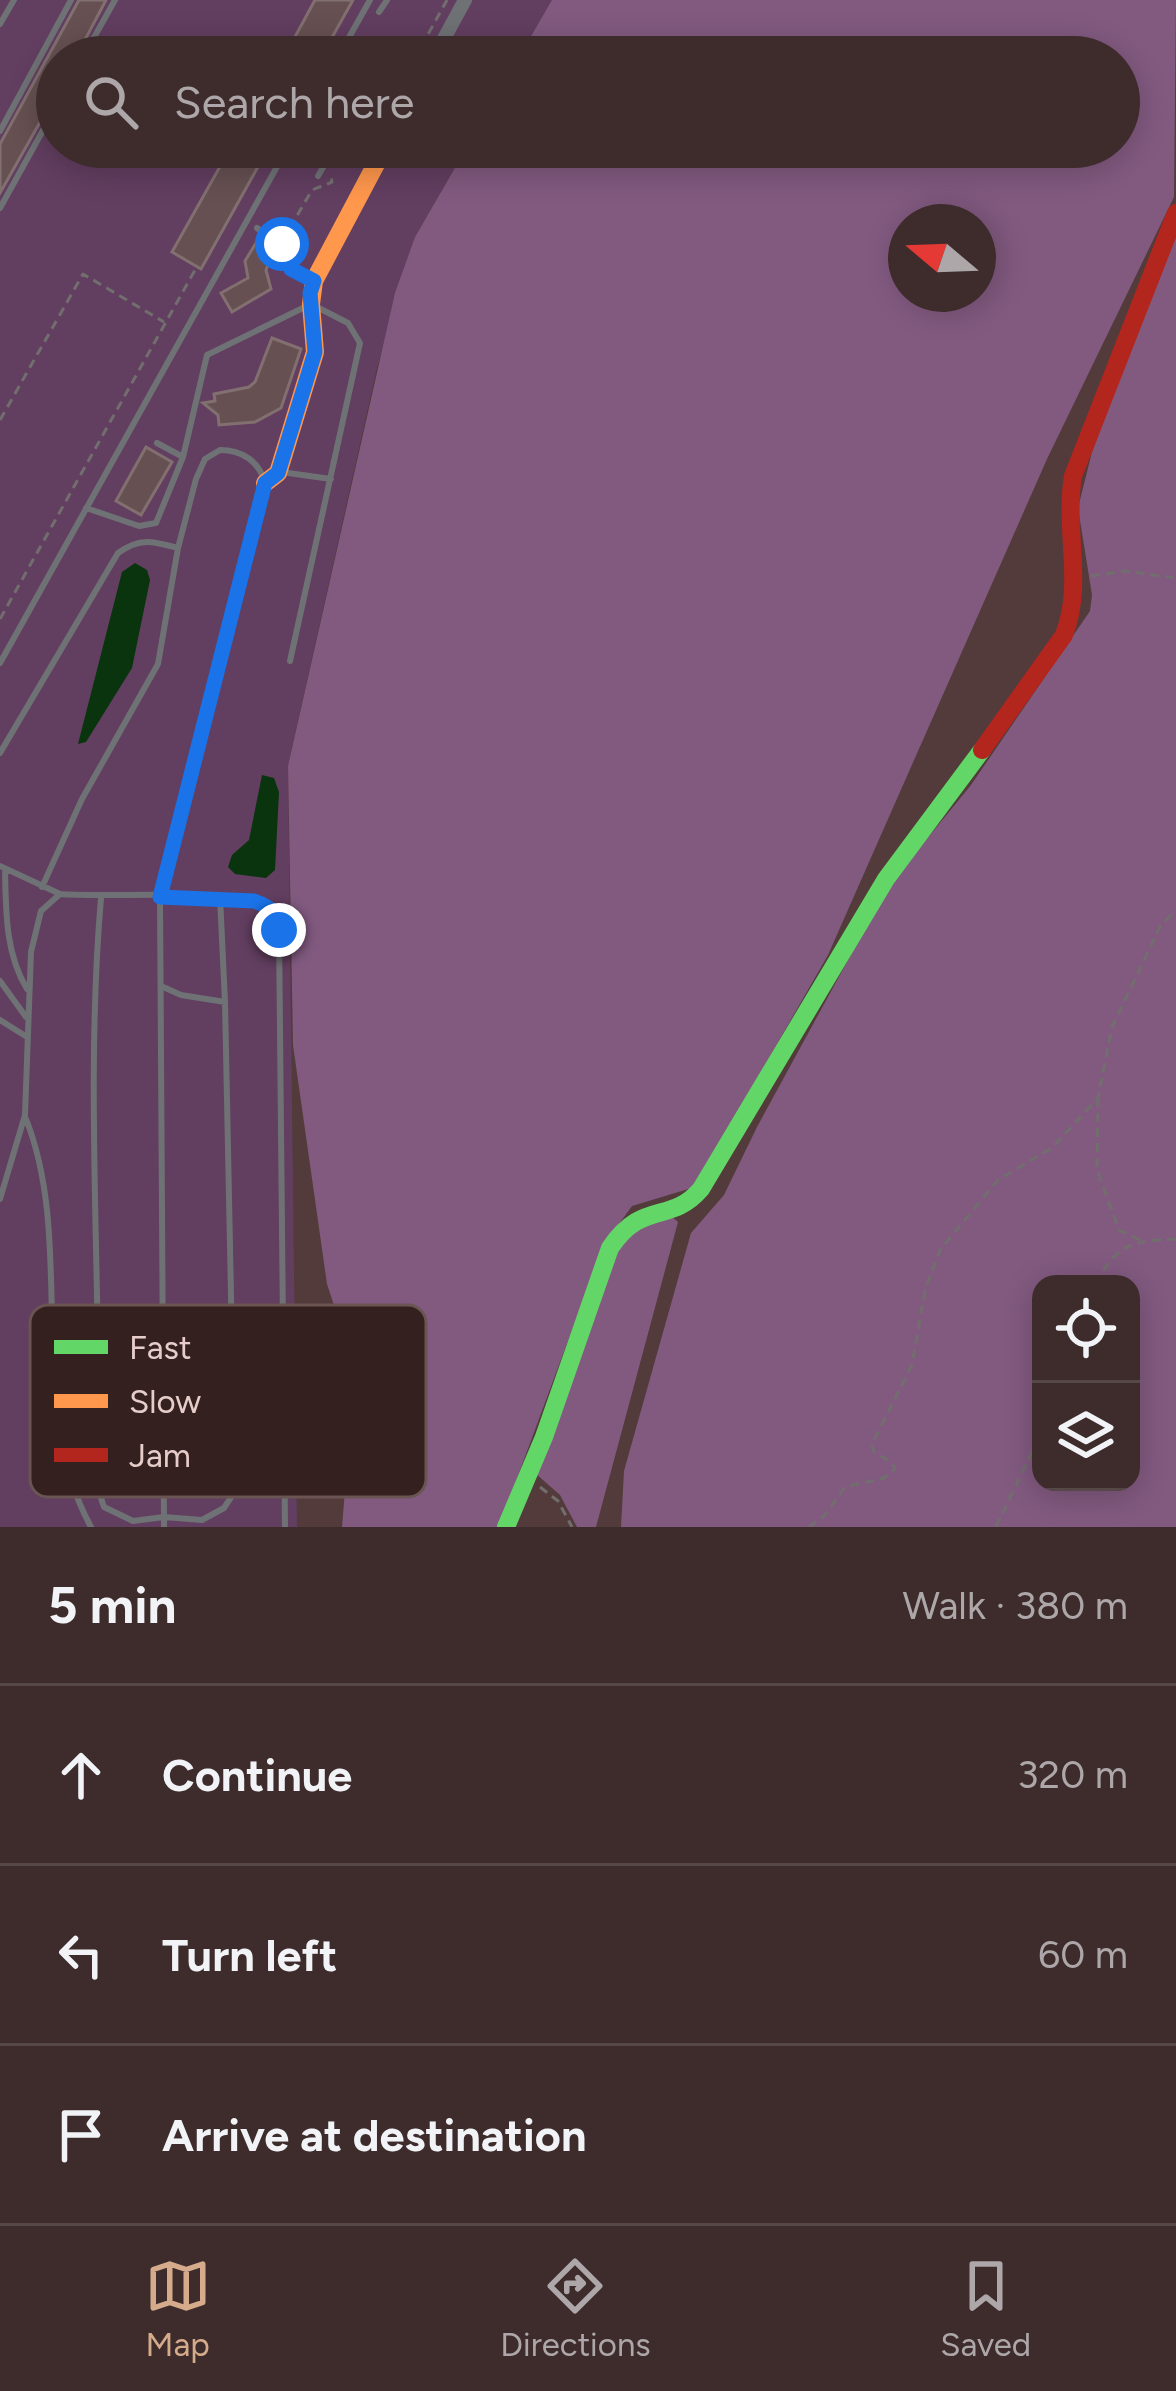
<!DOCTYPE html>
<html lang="en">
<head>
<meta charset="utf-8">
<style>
	body { margin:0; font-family:Figtree,sans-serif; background:#493838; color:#f1f3f6 }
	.controls { position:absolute; right:36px; bottom:36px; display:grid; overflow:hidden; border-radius:24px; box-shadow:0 6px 30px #0003 }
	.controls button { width:108px; height:108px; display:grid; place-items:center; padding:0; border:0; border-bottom:3px solid #574848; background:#3e2c2c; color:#f1f3f6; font:60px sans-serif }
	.compass { position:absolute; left:888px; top:204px; width:108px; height:108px; border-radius:50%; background:#3e2c2c; box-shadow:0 6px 30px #0003; rotate:289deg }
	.stop { position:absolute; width:36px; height:36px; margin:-27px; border:9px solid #1a73e8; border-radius:50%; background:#fff }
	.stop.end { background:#1a73e8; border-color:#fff; box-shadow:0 3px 12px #0008 }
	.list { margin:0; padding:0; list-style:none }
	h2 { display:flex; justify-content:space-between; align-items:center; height:156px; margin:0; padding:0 48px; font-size:51px }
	h2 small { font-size:39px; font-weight:400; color:#ada7a9 }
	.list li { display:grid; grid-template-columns:78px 1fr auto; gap:36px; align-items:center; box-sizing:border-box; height:180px; padding:0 48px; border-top:3px solid #574848 }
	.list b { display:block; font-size:45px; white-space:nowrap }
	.list em { font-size:39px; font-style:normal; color:#ada7a9 }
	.icon { flex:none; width:66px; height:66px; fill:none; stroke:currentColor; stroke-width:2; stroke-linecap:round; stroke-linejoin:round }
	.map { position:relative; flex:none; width:1176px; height:1527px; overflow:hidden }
	.search { position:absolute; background:#3e2c2c; box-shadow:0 6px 30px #0003; left:36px; right:36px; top:36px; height:132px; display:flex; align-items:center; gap:30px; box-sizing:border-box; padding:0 42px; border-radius:66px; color:#ada7a9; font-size:45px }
	.sheet { height:696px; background:#3e2c2c }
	nav { display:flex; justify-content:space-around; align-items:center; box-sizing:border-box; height:168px; border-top:3px solid #574848; background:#3e2c2c; font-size:33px; color:#ada7a9 }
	nav a { display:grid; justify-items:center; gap:6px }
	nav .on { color:#d6ab8b }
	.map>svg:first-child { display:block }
</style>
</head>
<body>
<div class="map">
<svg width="1176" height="1527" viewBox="0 0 1176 1527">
	<rect width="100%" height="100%" fill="#523b3a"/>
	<path fill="#623e60" d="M0,0H553L520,57H57V147H467L415,237L377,368L288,766L297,1527H0Z"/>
	<path fill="#825a80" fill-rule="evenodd" d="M552,0H1176L1174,197L1047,459L828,955L695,1187L632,1206L603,1246L499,1527H342L355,1369L327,1284L293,1045L288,766L395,293L415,237L467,147H1119V57H519ZM906,222H978V294H906Z
		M1176,229V1527H621L624,1471L691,1233L724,1195L757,1127L889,885L971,785L1090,611L1092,595L1078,508L1092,452ZM1041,1284H1131V1482H1041Z
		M669,1214L678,1222L596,1527H577L560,1495L535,1473L617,1245L630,1230Z"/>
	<path fill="#0a340e" d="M135,563L147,570L150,580L132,668L86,742L78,744L122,572Z
		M262,775L274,778L279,792L275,870L266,878L235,874L228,867L232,855L249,840Z"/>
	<path fill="#665052" stroke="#826f70" stroke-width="3" d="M79,0H106L76,57H57V92L0,193V144Z
		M315,0H353L321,57H284Z
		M231,147H269L201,269L172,252Z
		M259,238L274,250L266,270L271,289L232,312L221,293L248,278L245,261Z
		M272,338L301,349L281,408L255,422L219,425L218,415L203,403L215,401L214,394L249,387L255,382Z
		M146,447L172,462L141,515L116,501Z"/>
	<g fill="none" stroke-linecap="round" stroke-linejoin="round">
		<path stroke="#726e6e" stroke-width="3" stroke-dasharray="9 6" stroke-linecap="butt" d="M410,57L421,47L447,0
			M313,162L314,147
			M294,243L291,226L312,190L332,182L331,176
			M0,420L83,274L164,322
			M1091,576L1126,571L1176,578
			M0,619L195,270
			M1098,1098L1097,1170L1119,1230L1140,1240
			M1096,1284C1117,1243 1132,1241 1176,1239
			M540,1487L558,1501L572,1527
			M809,1527L825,1515L845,1487L884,1478L895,1469L891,1462L874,1452L872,1444L912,1365L925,1290L940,1250L998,1180L1052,1148L1098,1098L1112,1027L1161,925L1176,910
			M996,1527L1041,1433"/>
		<path stroke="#6f7274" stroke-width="6" d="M379,12L387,0
			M0,24L14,0
			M83,57L115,0
			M338,57L370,0
			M0,131L71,0
			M338,147L355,157
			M318,176L335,147
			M0,208L57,105
			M257,228L287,250L291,269L311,279
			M183,457L207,355L311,304L348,323L360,343L290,661
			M281,472L331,479
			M86,508L139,526L156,523L183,457L157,443
			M0,663L288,147
			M0,753L118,553C140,537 153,541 178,548
			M0,866L60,894
			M5,869C6,911 5,953 27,989
			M42,887L82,799L158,664L178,548L196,479L205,459L220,450C242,450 259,461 265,483L160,897L164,1527
			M101,898C88,1048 96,1201 98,1352C98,1397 89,1468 104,1507L133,1521L164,1517L202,1520L224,1508L235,1491L225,1002L220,897
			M0,981L26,1017
			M161,986L181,995L225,1002
			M0,1020L27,1037
			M26,1119C76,1245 24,1405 91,1527
			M0,1199L25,1115L31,952L41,911L60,894C103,898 240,888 268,906C277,911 277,921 279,930L285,1527"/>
		<path stroke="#6f7274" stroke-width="14" d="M434,57L465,0"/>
		<path stroke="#63d668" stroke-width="18" d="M506,1527L544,1437L610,1248C643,1199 670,1225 701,1189L886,879L982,750"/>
		<path stroke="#ff974d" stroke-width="18" d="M265,483L278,473L315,352L311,304L314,281L385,147"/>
		<path stroke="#b3261e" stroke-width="18" d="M982,750L1064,635C1084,583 1064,531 1073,476L1176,213"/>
	</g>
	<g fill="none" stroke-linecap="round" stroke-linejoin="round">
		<path stroke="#1a73e8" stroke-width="15" d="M279,930C276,913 272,907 254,901L160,897L265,483L278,473L315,352L310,293L314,281L291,269V260L282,244"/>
	</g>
	<rect x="30" y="1305" width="396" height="192" rx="18" fill="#34211f" stroke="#6a5552" stroke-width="3"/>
	<rect x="54" y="1340" width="54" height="14" fill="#63d668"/>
	<rect x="54" y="1394" width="54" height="14" fill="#ff974d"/>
	<rect x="54" y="1448" width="54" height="14" fill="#b3261e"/>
	<g font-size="33" fill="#e7cdca">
		<text x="129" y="1359">Fast</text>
		<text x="129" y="1413">Slow</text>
		<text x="129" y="1467">Jam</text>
	</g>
</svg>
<div class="controls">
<button><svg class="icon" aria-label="locate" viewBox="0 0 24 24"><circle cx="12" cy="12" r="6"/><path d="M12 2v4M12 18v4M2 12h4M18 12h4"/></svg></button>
<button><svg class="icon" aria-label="layers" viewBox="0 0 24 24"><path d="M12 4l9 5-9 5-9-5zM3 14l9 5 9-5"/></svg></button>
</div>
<svg class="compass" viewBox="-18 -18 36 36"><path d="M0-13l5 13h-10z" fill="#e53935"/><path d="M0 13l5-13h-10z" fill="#ada7a9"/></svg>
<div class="stop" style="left:282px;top:244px"></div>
<div class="stop end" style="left:279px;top:930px"></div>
<div class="search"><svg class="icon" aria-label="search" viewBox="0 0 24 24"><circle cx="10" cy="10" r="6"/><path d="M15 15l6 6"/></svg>Search here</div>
</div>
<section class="sheet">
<h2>5 min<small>Walk · 380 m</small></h2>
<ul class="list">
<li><svg class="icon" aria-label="ahead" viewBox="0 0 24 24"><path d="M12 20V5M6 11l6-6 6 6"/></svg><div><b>Continue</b></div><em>320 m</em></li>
<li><svg class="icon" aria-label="left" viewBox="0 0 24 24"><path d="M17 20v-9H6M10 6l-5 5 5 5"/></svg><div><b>Turn left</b></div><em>60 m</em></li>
<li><svg class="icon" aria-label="arrive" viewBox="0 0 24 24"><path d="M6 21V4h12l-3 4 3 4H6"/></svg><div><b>Arrive at destination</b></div></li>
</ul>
</section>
<nav>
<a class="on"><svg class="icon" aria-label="map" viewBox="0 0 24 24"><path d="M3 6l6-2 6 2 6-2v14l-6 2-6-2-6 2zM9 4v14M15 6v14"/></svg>Map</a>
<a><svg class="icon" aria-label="directions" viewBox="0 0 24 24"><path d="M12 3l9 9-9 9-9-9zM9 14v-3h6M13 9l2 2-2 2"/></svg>Directions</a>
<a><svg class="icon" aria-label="saved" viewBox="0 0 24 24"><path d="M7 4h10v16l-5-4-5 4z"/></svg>Saved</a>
</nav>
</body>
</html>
